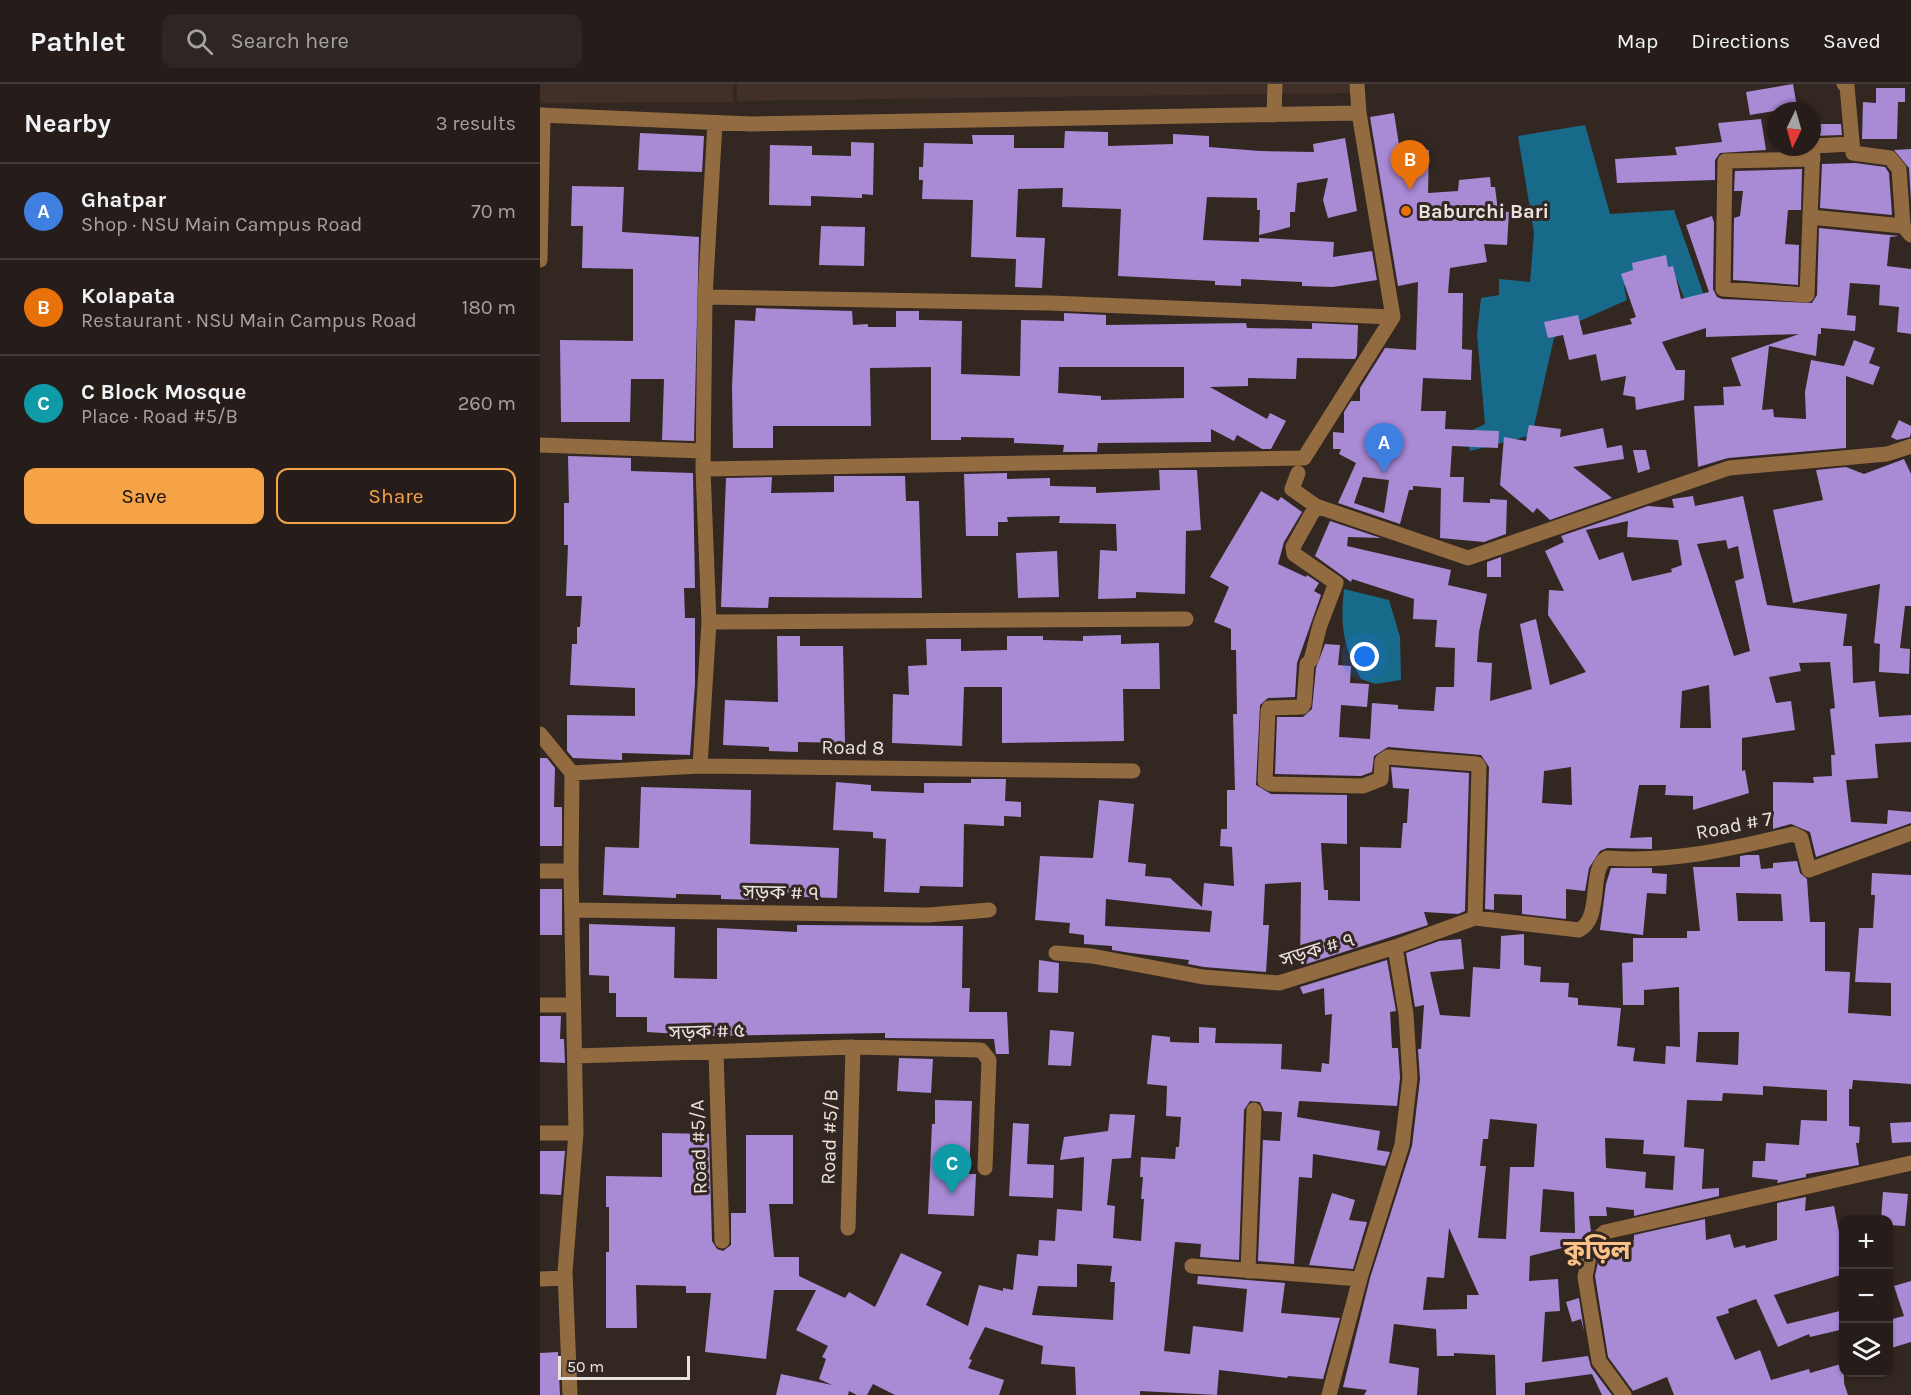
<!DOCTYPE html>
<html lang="en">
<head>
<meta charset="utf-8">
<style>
	body { margin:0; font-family:Karla,"Noto Sans Bengali",sans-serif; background:#2e2623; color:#f1f3f6 }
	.controls { position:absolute; right:18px; bottom:18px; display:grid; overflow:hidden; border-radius:12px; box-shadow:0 2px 4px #0004 }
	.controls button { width:54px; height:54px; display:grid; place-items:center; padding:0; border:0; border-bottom:2px solid #423b39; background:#261d1a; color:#f1f3f6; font:30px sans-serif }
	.compass { position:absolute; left:1227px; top:18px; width:54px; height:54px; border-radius:50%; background:#261d1a; box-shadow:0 2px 4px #0004; rotate:185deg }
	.scale { position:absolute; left:18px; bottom:15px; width:132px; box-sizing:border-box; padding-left:6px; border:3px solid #eae2df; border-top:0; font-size:16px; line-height:21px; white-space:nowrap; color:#eae2df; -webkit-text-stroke:4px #332722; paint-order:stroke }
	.you { position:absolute; left:825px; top:573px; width:21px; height:21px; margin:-15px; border:4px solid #fff; border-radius:50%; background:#1a73e8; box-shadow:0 0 0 9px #1a73e833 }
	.badge { display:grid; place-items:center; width:39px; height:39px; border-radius:50%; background:#f6a247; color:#fff; font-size:20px; font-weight:700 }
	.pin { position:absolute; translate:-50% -50px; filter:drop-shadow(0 2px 3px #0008) }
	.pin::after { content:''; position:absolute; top:32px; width:21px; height:18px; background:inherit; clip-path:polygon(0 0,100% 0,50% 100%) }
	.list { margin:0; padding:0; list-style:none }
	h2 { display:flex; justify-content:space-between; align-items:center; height:78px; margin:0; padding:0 24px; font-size:26px }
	h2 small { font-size:20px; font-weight:400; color:#a4a2a2 }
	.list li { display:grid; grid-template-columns:39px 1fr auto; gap:18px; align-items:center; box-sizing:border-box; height:96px; padding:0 24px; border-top:2px solid #423b39 }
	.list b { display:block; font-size:22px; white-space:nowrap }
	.list p { margin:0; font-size:20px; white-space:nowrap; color:#a4a2a2 }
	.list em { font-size:20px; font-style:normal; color:#a4a2a2 }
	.actions { display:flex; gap:12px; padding:18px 24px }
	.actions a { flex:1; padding:14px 0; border:2px solid #f6a247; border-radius:12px; text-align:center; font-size:21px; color:#f6a247 }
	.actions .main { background:#f6a247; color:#111 }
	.icon { flex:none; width:33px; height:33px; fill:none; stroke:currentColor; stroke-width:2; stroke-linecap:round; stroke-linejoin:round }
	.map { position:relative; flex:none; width:1371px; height:1311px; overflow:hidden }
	header { display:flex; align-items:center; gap:36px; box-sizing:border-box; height:84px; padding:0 30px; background:#261d1a; border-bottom:2px solid #423b39 }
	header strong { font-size:28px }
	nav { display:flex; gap:33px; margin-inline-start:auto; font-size:21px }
	.search { width:420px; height:54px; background:#2e2623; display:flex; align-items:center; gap:15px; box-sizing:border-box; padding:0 21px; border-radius:12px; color:#a4a2a2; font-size:22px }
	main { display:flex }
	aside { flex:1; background:#261d1a }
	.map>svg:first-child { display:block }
</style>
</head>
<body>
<header>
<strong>Pathlet</strong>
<div class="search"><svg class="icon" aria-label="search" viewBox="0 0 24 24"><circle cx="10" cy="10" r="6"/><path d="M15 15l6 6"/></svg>Search here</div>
<nav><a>Map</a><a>Directions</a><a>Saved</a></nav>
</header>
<main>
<aside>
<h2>Nearby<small>3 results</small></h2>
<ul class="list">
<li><span class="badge" style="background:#3f7fe0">A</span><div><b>Ghatpar</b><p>Shop · NSU Main Campus Road</p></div><em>70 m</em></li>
<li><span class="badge" style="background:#e8710a">B</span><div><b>Kolapata</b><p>Restaurant · NSU Main Campus Road</p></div><em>180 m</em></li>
<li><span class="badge" style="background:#0f9aa8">C</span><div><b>C Block Mosque</b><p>Place · Road #5/B</p></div><em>260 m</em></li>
</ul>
<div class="actions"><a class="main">Save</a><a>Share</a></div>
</aside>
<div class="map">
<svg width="1371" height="1311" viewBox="0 0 1371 1311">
	<rect width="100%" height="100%" fill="#332722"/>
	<path fill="#413028" d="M0,0H193V18L0,19Z
		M197,0H811V9L197,17Z"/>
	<path fill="#186a8a" d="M1045,41L1070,130L1134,126L1171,231L1153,237L1137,196L1084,202L1087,216L1033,240L1014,254L992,351L930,367L926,349L945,340L937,250L941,214L959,211V195L990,198L994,149L978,52Z
		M804,505L849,516L860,553L861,596L835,600L821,595C803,562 800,542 804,505Z"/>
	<path fill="#a98ad5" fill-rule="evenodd" d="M1253,0L1257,23L1210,31L1206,8Z
		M1336,4H1365V18H1358L1357,55H1322L1323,18L1336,19Z
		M854,29L860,67L889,66L888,109L918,107L919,96L950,93L951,103H955L958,127L969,128L967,161L944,160L947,178L910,184L908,209H923L922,265L932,266L931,296L883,294L881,327H906L905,345L959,347L958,364L912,362L910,393H924L923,418L950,419V415L967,416L966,450L944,458L900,454L901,404L873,402V406H869L860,440L798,419L816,379L799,370L801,365H793V348L804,349V328L811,317H820V304L845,264L876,266L878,198L858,202L830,33ZM823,393L849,396L844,429L814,419Z
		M1221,35L1226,66L1180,69L1175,76V96L1077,99L1075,75L1137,71L1135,63L1182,58L1178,39Z
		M1272,40H1301L1302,51L1272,52Z
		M525,47L568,48V62L633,60V50L669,52V63L720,67L774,68L773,60L805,54L817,127L788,134L783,116L788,94L757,99L755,128H750V143L719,151L720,126H717V114L667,113L663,156L719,158V154L794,158L793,173L832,167L837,196L793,203L762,202V198L701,195V202L675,201V197L578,192L581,125L522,123L523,104L478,105L476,153L505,154L502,204L475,203L476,175L431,173L433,116L382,115L383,96H379V83H383L384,59L433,60L432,51H474V64H524Z
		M100,49L164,52L162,88L98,86Z
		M311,58L334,59L333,111L322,110V114L271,112V122L229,121L230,61L272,62V71L311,72Z
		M1371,65V117L1369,84L1354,66Z
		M1315,79L1345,83L1349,89L1352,131L1280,124L1282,80Z
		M1262,85L1261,126H1248L1245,160L1259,161L1258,201L1193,196L1194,134L1200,132L1203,107H1194L1195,87Z
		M32,102L84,103L82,148L159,153L154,357L122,356L124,295H91L90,338H21L20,256L93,257V185L42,184L43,142H31Z
		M1172,132L1174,139L1173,205L1177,213L1182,215L1272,219L1277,211L1279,144L1359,152L1350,153L1347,182L1371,185V250L1357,248L1359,223L1339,221L1340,201L1310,199L1307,231L1316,232L1315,247L1281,244V250H1278L1276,272L1229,262L1222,326L1233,325L1234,333L1266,335L1265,308L1271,276L1304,282L1314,256L1335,264L1329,279L1340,283L1333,301L1306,292V364L1188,374L1158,383L1154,322L1184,321L1183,303L1201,302L1191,274L1259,250L1166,253V244L1122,258L1136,286H1145L1144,316L1096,326L1095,313L1083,311L1086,292L1061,297L1056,270L1029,276L1023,251L1008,254L1004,238L1038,231L1043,251L1092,240L1090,235L1096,233L1081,190L1093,186L1092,179L1126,171L1128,183L1133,182L1141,215L1169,208L1146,141Z
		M281,142L325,143L324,182L279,181Z
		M216,224L312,227L313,241L328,240V243H356V227H379V236L422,237L421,290L480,292L481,236L524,237V229L566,231V241L706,239L707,244L772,245V239L818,241L817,271L815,275L757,274L756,295L708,294V302L670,303L727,335L730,329L746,337L731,365H722L697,351L694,357L671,345V358L558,359L557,368H523L524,361L474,359V354L421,353V356H391V283L330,284L331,342H233V364H193L192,303L195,236L215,237ZM519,283H644V314L561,316V312L518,309Z
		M1359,336L1371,342V349L1370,353L1357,356L1351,353Z
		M989,341L1021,345L1020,353L1063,344L1067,364L1082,361L1084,375L1033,383L1072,414L1010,436L997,424L993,429L960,401L964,353L986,357Z
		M1093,366H1106L1110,385L1098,389Z
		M28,372L91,374V387L153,389L155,504H144L145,534H155V599L150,671L82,669V676L33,674L27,667V631L95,632V604L30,601L32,560H37V543H40L42,512H26L28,461H24V419H29Z
		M1364,375L1371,390V522H1365L1360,564L1370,565L1369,590L1339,588L1340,560L1334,559L1340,500L1253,519L1233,426L1283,416L1276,386L1306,383L1324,390Z
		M619,386H657L661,446L646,447L645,510L596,508V514L558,515L560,466L577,467L576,440L519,439L520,432L467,433L468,438H458V452H426L424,390L467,389V395L510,394V402L556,403V409L620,406Z
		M294,392H365L366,417H379L382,514L229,513L228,524L181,523L186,394L232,393L231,409L294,408Z
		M721,407L738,417L741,413L762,428L744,458L738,480L766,493L767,491L779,499L774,507L781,511L757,579L755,613L728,614L720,621L716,701L731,710L807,711V760L781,759L784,806H788V816L820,817V763L861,764L863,739H867L869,705L853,704L851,683L929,689L925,827L918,830L884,828L888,841L760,882L761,798L725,800L723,841H729L726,888L664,883L648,880L649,876L591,869L572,866V862L544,860V851L529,849L530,839L495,836L500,772L553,774L559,716L594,720L588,778L606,780L605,792L630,794L662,823L664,799L694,802L692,763L680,762L681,745H687V706H695L693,630H697L696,566H691V545L674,538L689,503L670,493ZM566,815L672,827L670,848L565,842Z
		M1153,412L1155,422L1203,412L1227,521L1307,530L1303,562H1312L1313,599L1335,597L1339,633L1371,631V658L1335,660L1338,694L1306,696L1311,738L1347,740L1348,726L1371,728V739L1276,773L1270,748L1251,740L1233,745V698L1274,699L1273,693L1292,692L1291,671H1295L1290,625L1295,624L1290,578L1259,579L1261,587L1229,593L1236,619L1251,617L1255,646L1202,654V687L1205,686L1209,709L1153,726V712L1125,711L1126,701H1099L1090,754L1112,753V765L1067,764L1060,767L1049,784L1045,807L1026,805V835L982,830V811L954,810V826L945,825L949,683L941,671L848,663L834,672L832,688L821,692L735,690L737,633H763L772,625L776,584L785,560L800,561L798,581L811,582L810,599L829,600L827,623L801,621L799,653L830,655L832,619L858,621V625L894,627L896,603H914L915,564L895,563L897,536L873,535L874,515L812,495L811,498L775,472L790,437L841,454L808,453L807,462L911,486L908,501L947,510L939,548L937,578L952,579L950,617L992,605L980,540L996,535L1010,601L1046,588L1008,531L1009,506L1024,507L1005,467L1024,458L1021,452L1108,422L1134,424L1132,415ZM1088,437L1087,453L1138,456L1142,481L1131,485L1132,488L1092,497L1083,468L1059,476L1046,446ZM1186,456L1188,465L1198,462L1204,494L1195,497L1210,567L1194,572L1157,460ZM1169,601L1171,644H1140L1142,607ZM1031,683L1032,721L1002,719L1004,687Z
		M517,467L519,513L478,514L476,469Z
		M961,473V493H947V478Z
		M581,551V560L619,559L620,605H583L584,657L462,659V603H424L422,662L352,659L353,610L369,611L368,582L387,581L386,555H421V567L467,566V552H503V556L543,557V552Z
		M237,552H260V562H303L305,659L258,658V668L229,667V663L183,661L185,616L238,618Z
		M0,674H7L15,684L14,723H22V762H0Z
		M431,695H466L465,717L481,718V733L464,732V742L424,740L423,803L380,802L379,809L344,808L346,755L333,754V748L293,746L296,698L331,701V707L384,709V699H431Z
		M101,703L211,706L210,760L299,764L297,814L263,813V809L218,808V816L181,815V811L136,810V814L63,811L65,763L99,764Z
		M1207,771H1219L1221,785L1233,784V779L1257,777L1260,789L1267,795L1270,838H1285V887L1310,888L1308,929L1351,932V899L1315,898L1319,844H1333L1335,811H1331L1332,789L1371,791V1000L1313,996L1312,1005H1309V1042L1320,1043L1319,1059H1316L1319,1081L1266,1090V1093L1237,1099L1238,1096L1212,1093L1213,1077H1225L1226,1059L1259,1061L1261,1036L1287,1037V1006L1223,1002V1011L1183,1009L1182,1017L1147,1016L1144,1063L1164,1065L1162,1105L1179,1104V1112L1094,1132V1126L1066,1123L1067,1132H1049L1051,1147L1042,1159L990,1172L989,1197L1018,1195L1020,1227L1005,1228L1002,1278L1048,1272L1051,1283L1072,1311H1062L1052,1290L985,1299V1311H956L955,1271L914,1269V1272H897L896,1245L854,1240L849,1279L879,1284L877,1311H824L827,1306L803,1303L830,1194L872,1062L880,995L878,965H881L884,921L875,923L866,869L899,857L921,855L924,885L890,888L900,931L930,933L933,883L960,885L961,852L984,850V881L1001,883L1000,898L1029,899L1028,913L1038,914V921L1081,924L1077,962L1095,964L1093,977L1125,980L1126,962L1140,963L1139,903L1104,906V921H1083L1082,879L1093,878V854H1147V847H1160L1153,783H1200V772ZM1196,809L1241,810L1243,837H1198ZM1158,948H1199L1198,981L1156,978ZM950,1035L997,1040L994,1083H970L966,1155L938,1154L946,1082H940L943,1055H948ZM1065,1054L1104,1056L1103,1070L1135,1072L1133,1106L1105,1104L1106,1088L1066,1084ZM1003,1105L1034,1108L1035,1149L1000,1148ZM909,1144L939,1211H927V1225L883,1226L887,1193L904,1194Z
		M1071,784H1112V789L1127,790L1126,810L1107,809L1103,851L1060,846L1066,800Z
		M0,805H22V851H0Z
		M49,840L135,843L134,894L177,895V844L257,848V841L423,842L422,904H430L429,928H467L469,970H456L454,955L345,954V949L168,952L107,948V933H76V909H69V892L49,891Z
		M499,876L519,879L518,909L498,908Z
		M847,876L856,927L850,928L852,964H858L860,994L857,1022L759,1017L757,1033L840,1047L837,1066L850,1068L845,1082L773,1070L772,1094L759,1093L754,1180L718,1177L723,1056L740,1057L742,1028L724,1027L720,1018L710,1017L704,1026L699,1176L660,1173L661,1160L635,1158L624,1267L650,1270L653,1242L703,1248L707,1205L657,1200L658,1192L745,1199L741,1229L800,1234L783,1295L748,1292L747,1294L679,1286L677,1311L600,1307V1311H536L535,1283L501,1280L503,1262L445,1243L429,1275L432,1276L428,1284L464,1296L459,1311H355L333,1300L327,1311H317L309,1307L308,1311H236L241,1290L292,1301L279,1295L286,1275L282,1273L288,1262L256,1246L276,1206H234L226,1275L165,1268L171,1209H146V1202L96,1201L97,1244H66V1168H69V1123H66V1092L122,1093V1049L169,1050L172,1157L177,1165L183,1167L191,1161V1129H206V1051H253V1120H229L234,1173H259V1192L305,1214L309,1208L335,1223L361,1169L402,1188L386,1221L428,1242L439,1201L463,1207V1204L473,1206L477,1170L498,1172L499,1156L515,1157L517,1125L542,1127L544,1073L520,1076L524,1053L568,1047L570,1030L595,1031L591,1074L572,1075L567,1121L575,1122L573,1154L601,1157L604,1115H601L603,1093H600L601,1073L635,1075L636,1063H639L641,1033L626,1032L627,1002L607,1000L612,951L630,953V958L659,959V943L676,944L675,959L742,960L741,985L781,988L782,979L789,980L792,930L785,931L784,904L763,910L760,903ZM537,1180L572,1182L570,1198H575L573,1236L492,1231L498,1202L537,1203Z
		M0,932H21L20,955H24L25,979L0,978Z
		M510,946L534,948L531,982L508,981Z
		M359,974L393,975L391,1009L357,1007Z
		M395,1016L432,1017L429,1090H436L434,1132L388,1130L392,1040H395Z
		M1371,1038V1058L1352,1059L1350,1039Z
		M473,1039L489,1040L487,1080L514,1081L513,1114L469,1112Z
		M0,1067H25L21,1111L0,1110Z
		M1343,1108L1368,1110L1365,1142L1348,1141V1136H1341Z
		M792,1109L815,1116L809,1136L827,1138L813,1185L769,1181Z
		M1266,1113L1265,1127L1294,1122L1304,1174V1190L1234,1211L1247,1240L1304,1226V1245L1270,1253L1269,1250L1238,1263L1216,1215L1188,1225L1189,1229L1176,1233L1195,1276L1220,1266L1231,1296L1269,1285L1270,1289L1304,1279V1299L1308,1311H1134L1127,1293L1093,1307L1068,1273L1055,1192L1061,1164L1094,1156V1151L1165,1135L1166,1156L1190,1150L1194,1164L1205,1161L1206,1164L1237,1156V1119Z
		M1371,1197V1258L1348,1265V1236L1364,1232L1354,1202Z
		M1039,1214L1044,1247L1041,1235L1032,1238L1026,1218Z
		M18,1268L20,1311H0V1269Z"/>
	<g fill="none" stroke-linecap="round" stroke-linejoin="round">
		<path stroke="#936b41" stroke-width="15" d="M1304,0L1307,2L1313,69L1350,74L1359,85L1363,142L1371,151
			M0,31L211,40L819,29
			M734,31L735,0
			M1311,60L1273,62L1270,133L1363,142
			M1270,133L1267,211L1183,205L1185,77L1273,75
			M0,176L3,31
			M165,213L510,219L853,233
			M0,361L163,367
			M163,385L764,374L853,233L819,29L817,0
			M758,389L752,405L776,422L928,474L1189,384L1347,370L1371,362
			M776,422L753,463L754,470L796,499L780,541L771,576L767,580L764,620L762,623L729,624L728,627L725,697L731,700L823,702L841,695L842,677L848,673L937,680L939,683L935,834
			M169,538L646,535
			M0,650L32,689L31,787L36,1049L25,1188L30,1311
			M160,682L169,538L163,385L165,213L175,39
			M32,689L160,682L593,687
			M0,787H31
			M32,826L388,831L449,826
			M516,869L552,872L663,893L739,899L855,863L935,834L1039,846C1063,835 1048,784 1067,774C1130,779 1192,765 1253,750L1261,754L1269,786L1371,749
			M0,921H33
			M176,968L182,1157
			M35,972L313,963L441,966L449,976L445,1084
			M0,1049H36
			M308,1144L313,963
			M652,1182L820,1195
			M708,1187L714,1026
			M0,1195L25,1194
			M789,1311L821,1191L862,1061L870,994L866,930L855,863
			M1084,1311L1059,1277L1045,1193L1052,1159L1065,1148L1371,1079"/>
	</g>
	<circle fill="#e8710a" stroke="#332722" stroke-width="2" cx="866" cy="127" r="6"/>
	<g text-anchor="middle" stroke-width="6" stroke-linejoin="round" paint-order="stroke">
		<g font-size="20" font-weight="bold" fill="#eae2df" stroke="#332722" text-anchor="start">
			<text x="878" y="134">Baburchi Bari</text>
		</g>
		<g font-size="20" fill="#eae2df" stroke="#332722">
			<text transform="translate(313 663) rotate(1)" y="7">Road 8</text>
			<text transform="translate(1194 741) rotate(-11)" y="7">Road # 7</text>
			<text transform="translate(241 808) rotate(1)" y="7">সড়ক # ৭</text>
			<text transform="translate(777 865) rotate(-17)" y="7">সড়ক # ৭</text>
			<text transform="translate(167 947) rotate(-2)" y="7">সড়ক # ৫</text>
			<text transform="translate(289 1053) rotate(-88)" y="7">Road #5/B</text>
			<text transform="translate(158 1063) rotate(-92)" y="7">Road #5/A</text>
		</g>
		<g font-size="26" font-weight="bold" fill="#fcc188" stroke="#332722">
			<text x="1057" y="1175">কুড়িল</text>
		</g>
	</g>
</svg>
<div class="controls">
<button>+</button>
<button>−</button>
<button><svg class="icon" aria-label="layers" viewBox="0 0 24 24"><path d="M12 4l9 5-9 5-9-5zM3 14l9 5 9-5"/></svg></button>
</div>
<svg class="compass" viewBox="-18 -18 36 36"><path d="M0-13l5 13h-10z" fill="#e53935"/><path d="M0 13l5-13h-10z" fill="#a4a2a2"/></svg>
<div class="scale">50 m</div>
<div class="you"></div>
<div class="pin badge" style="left:844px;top:389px;background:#3f7fe0">A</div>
<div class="pin badge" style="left:870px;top:106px;background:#e8710a">B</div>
<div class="pin badge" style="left:412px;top:1110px;background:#0f9aa8">C</div>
</div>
</main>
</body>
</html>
